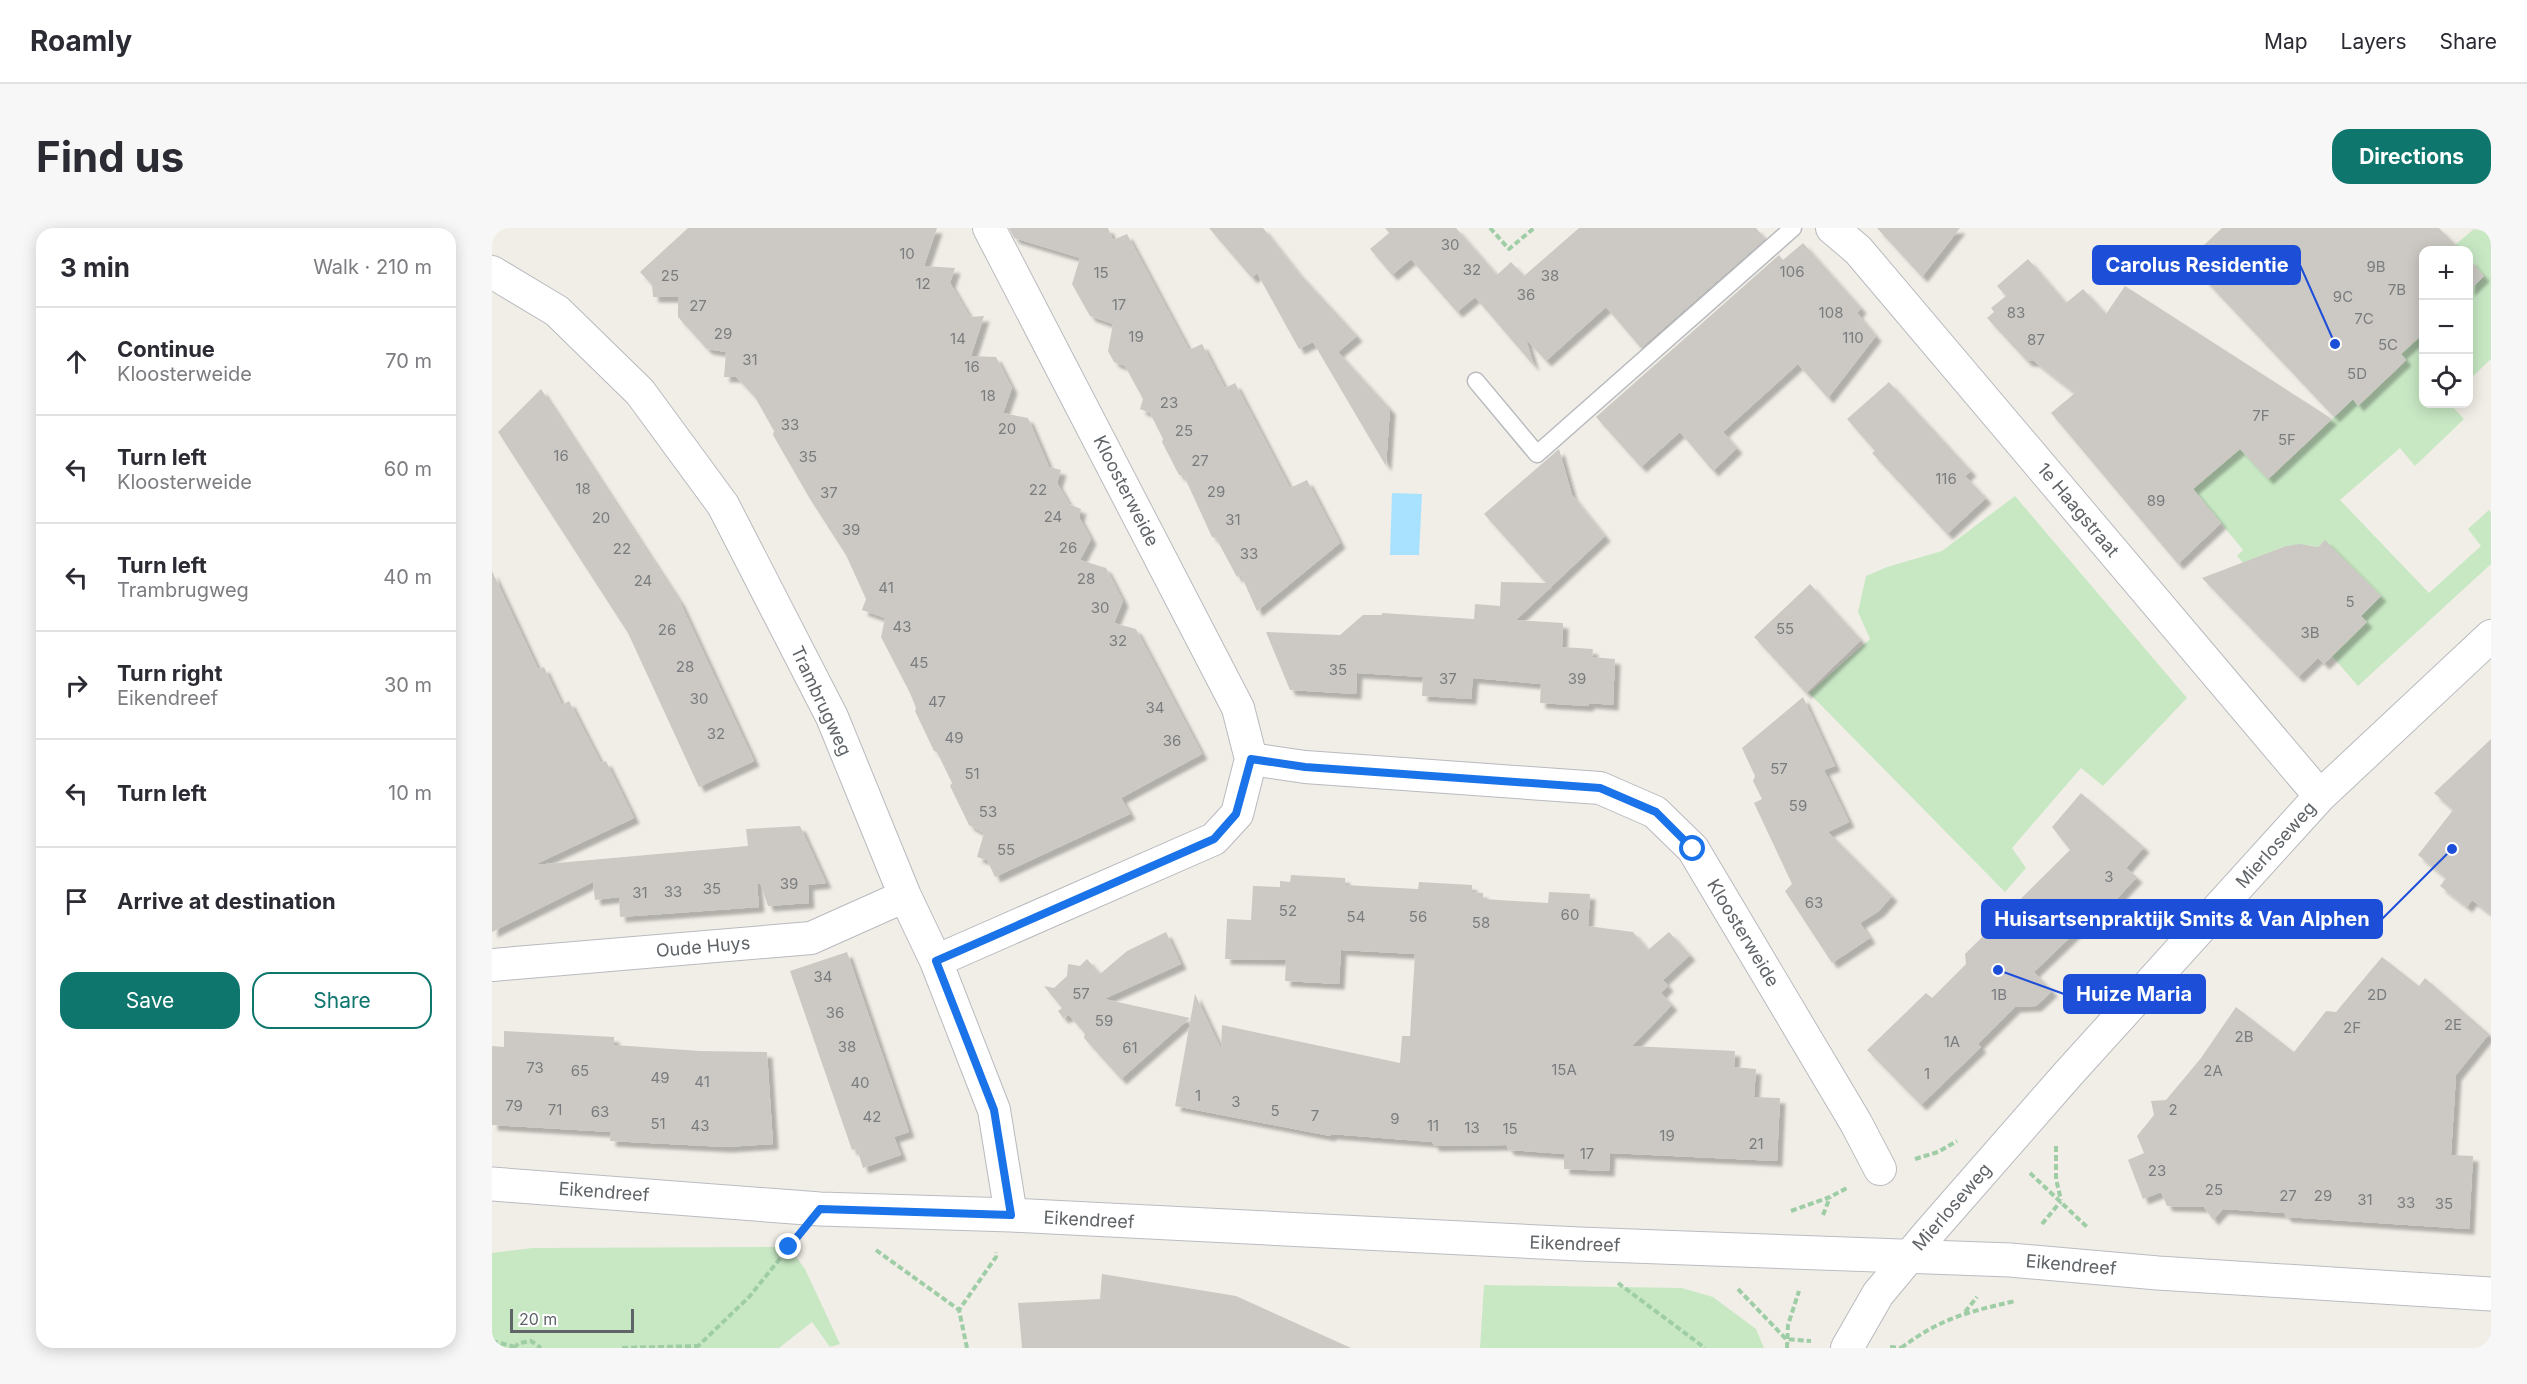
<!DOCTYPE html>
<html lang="en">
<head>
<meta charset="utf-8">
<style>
	body { margin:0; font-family:Inter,sans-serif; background:#f7f7f7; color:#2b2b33 }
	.controls { position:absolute; right:18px; top:18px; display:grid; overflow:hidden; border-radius:12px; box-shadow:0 3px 15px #0003 }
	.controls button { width:54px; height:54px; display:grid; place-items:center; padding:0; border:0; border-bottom:2px solid #e1e1e2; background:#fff; color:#2b2b33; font:30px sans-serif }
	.scale { position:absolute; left:18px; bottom:15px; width:124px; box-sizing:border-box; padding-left:6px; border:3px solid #5f6468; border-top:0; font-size:16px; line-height:21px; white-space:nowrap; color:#5f6468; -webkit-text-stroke:4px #fff; paint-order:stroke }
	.stop { position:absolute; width:18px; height:18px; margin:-14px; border:4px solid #1a73e8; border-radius:50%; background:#fff }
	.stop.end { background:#1a73e8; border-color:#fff; box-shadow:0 2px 6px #0008 }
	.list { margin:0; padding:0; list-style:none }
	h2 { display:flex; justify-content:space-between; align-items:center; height:78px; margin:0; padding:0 24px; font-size:26px }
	h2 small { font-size:20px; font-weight:400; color:#7c7c81 }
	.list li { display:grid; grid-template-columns:39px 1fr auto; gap:18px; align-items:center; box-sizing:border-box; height:108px; padding:0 24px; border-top:2px solid #e1e1e2 }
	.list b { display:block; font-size:22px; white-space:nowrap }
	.list p { margin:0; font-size:20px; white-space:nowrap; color:#7c7c81 }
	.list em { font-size:20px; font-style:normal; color:#7c7c81 }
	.actions { display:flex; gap:12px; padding:18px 24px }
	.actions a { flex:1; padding:14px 0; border:2px solid #0f766e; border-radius:18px; text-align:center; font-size:21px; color:#0f766e }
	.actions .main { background:#0f766e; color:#fff }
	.icon { flex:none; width:33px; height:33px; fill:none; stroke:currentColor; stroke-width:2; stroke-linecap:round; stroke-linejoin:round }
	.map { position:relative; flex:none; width:1999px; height:1120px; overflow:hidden; border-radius:18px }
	header { display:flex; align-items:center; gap:36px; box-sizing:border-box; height:84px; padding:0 30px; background:#fff; border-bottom:2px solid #e1e1e2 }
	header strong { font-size:28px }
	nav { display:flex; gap:33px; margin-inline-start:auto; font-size:21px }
	.intro { display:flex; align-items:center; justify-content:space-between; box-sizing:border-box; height:144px; padding:0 36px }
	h1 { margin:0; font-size:42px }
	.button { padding:15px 27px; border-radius:18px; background:#0f766e; color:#fff; font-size:21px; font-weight:700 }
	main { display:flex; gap:36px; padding:0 36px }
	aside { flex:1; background:#fff; border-radius:18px; box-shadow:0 3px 15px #0003 }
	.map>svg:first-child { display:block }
</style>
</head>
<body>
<header>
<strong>Roamly</strong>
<nav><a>Map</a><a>Layers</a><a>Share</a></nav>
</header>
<div class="intro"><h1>Find us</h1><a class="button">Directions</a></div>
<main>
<aside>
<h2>3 min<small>Walk · 210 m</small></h2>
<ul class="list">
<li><svg class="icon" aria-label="ahead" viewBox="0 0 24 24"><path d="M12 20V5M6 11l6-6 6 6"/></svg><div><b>Continue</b><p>Kloosterweide</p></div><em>70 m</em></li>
<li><svg class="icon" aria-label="left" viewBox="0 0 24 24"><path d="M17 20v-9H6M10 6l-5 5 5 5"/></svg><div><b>Turn left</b><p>Kloosterweide</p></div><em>60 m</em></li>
<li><svg class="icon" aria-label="left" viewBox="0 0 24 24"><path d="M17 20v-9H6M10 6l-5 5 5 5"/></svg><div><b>Turn left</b><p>Trambrugweg</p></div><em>40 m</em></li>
<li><svg class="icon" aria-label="right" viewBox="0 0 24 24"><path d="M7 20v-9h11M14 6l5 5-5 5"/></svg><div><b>Turn right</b><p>Eikendreef</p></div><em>30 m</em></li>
<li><svg class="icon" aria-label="left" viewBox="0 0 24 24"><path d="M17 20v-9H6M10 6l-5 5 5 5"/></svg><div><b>Turn left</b></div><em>10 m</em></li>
<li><svg class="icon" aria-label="arrive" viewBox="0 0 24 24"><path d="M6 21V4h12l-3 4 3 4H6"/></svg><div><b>Arrive at destination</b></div></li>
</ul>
<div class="actions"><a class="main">Save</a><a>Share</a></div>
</aside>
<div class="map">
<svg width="1999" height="1120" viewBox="0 0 1999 1120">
	<defs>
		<filter id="shadow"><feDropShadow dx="5.5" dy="5.5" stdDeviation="1.5" flood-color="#0004"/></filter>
	</defs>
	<rect width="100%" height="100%" fill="#f1eee7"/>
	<path fill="#c8e8c4" d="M1982,1L1999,5V131L1977,152V63L1992,48L1977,31L1976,22H1968L1963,17Z
		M1931,105L1932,176H1958L1972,191L1923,238L1908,220L1848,272L1937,365L1989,318L1976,301L1997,282L1999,285V336L1866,458L1840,428L1874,394L1869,388L1889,368L1833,313L1825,319C1805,314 1788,317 1771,329L1777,365L1745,328L1751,322L1701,261L1748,221L1777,251L1861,171L1867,177L1914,133L1909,126Z
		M1523,268L1695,470L1611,558L1589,540L1520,620L1534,640L1513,664L1317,465L1378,411L1366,384L1374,348L1395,339L1450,323Z
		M297,1019L313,1041L348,1116L338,1119L320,1094L287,1120H0V1025L40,1020Z
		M992,1057L1190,1060L1221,1069L1264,1101L1272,1120H988Z"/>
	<path fill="#a9e2ff" d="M900,265L930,266L927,327H898Z"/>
	<path fill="#ccc9c4" filter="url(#shadow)" d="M196,0H445L432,38L463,40L458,55L478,89L492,88L479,128L504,129L520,160L511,185L536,190L557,239L569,242L565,255L577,276L589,281L587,289L599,311L588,332L614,340L631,373L622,395L644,401L710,526L629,570L638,586L503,649L495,632L485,629L492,605L477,597L458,558L460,555L445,524L442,523L423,483L424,480L418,465L389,409L393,390L370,382L374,371L354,327L318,271L281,207L282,203L263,169L244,149H232L234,124L215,121L186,89V69H161L160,57L148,44Z
		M517,0H616L621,12L635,6L697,122L710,116L733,160L743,155L798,260L815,252L848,315L765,383L749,347L745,349L724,310L720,309L692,248L687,247L670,214L671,211L658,185L648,181L651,171L633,138L622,134L616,123L621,96L598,88L580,56L588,30L522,10Z
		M717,0H771L804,42L865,108L846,124L898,181L894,238L821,114L807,121L765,45L760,50Z
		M893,0H964L1005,47L1019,34L1032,48L1087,0H1264L1273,11L1149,120L1114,79L1054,133L1034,111L1042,138L983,69L965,84L919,31L900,47L878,21L897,5Z
		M1385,0H1468L1430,49Z
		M1730,0H1947L1968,22H1932V105L1909,126L1914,132L1866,178L1861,171L1842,189L1695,33Z
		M1311,15L1369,80L1365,85L1384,108L1336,170L1306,136L1231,204L1245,220L1221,243L1188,204L1149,239L1104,189L1287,27L1291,32Z
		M1536,31L1574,75L1591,61L1614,86L1633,58L1840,191L1776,251L1748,221L1701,261L1729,295L1686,336L1559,185L1583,165L1542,133H1535L1495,90L1502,84L1499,80L1514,68L1505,58Z
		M1977,31L1992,48L1977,63Z
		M1397,154L1479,243L1473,248L1494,270L1455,306L1380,225L1383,223L1355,191Z
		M49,161L188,374L262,533L207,559L136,405L6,204Z
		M1067,221L1080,267L1113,308L1024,392L1071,395L1070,419L1101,421L1100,429L1123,431L1121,477L1097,475L1096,478L1048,475L1049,456L981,450L979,471L930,468L931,449L865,445L864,466L798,462L774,404L848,407L871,387H890V385L982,391L983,376L1008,378L1009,354L1054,355L992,286Z
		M1833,312L1889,368L1869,388L1875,394L1832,436L1826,430L1806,449L1710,350L1794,318L1807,316L1826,319Z
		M0,343L46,441L52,439L70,477L77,473L109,535L114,533L142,590L42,637L256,618L254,601L308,598L334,655L316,657L317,675L276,678L268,655L265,656L267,679L128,689L127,669L103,672L101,654L0,704Z
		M1318,356L1369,412L1314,465L1262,409Z
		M1311,469L1343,538L1332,542L1357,594L1336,604L1400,668L1387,683L1368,695L1378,710L1340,735L1293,663L1300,656L1262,575L1270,571L1261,553L1263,548L1250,520Z
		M1999,511V686L1980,672L1975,679L1948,658L1954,650L1926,627L1961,582L1942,565Z
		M1589,565L1652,619L1634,640L1645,649L1600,698L1595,693L1542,744L1560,763L1544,778L1523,779L1486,816L1489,819L1429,877L1375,822L1434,765L1440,770L1474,736L1473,726L1578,622L1560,599Z
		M799,647L853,650V657L888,659L926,661L927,654L980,657V664L991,665V671L1056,675L1057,664L1098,666L1096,698L1141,704L1156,722L1177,704L1198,727L1171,752L1176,758L1169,765L1180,777L1140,818L1243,823L1242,839L1264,841L1262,869L1288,870L1285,933L1118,925L1117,943L1072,941V926L1017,922L1014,917L942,918L940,914L839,906L838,908L683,878L703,766L729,821L730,797L908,835L910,808H918L923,726L849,722L847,756L793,753L794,732L733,731L735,691L759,692L761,658L788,659V653L798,654Z
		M674,704L689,736L612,771L698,790L629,851L592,810L593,806L577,787L571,790L566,783L570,780L552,758L562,760L575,748L576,736L588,738L595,731L608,746L635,723Z
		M355,724L417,904L402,909L409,927L371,940L365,921L360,922L298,743Z
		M1890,729L1927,758L1933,750L1997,806L1964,847L1959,927L1981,928L1977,1001L1794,989L1792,985L1731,981L1721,992L1712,979L1675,978L1669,964L1651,971L1636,932L1652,925L1645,908L1662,887L1659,873L1674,872L1709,830L1744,779L1802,824L1834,783L1844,784Z
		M12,803L122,809V817L208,823L275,824L281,916L234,919L118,913L119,904L0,897V818L12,819Z
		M610,1046L744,1068L859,1120H530L526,1075L608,1071Z"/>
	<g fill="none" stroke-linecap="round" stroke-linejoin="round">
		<g stroke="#b8babe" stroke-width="19">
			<path id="lane" d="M984,153L1045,226L1301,0"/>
		</g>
		<g stroke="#b8babe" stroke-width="34">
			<path id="street" d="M497,0L746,480L759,531
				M1340,0L1366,22L1828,568
				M0,44L65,83L148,164L231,277L340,489L413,668L444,733L502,882L519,987
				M444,733L722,611L745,586L759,531L813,539L1108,560L1163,584L1201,621L1364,895L1388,941
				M0,737L319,710L413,668
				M1355,1120L1386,1066L1436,1006L1576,846L1828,568L1999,408"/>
		</g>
		<g stroke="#b9bcc1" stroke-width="35">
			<path id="secondary" d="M0,956L328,981L519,987L1087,1016L1518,1032L1666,1045L1999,1066"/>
		</g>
		<path stroke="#9ecda6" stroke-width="4" stroke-dasharray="6 3" stroke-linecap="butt" d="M998,0L1017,21L1042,0
			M1564,918V951L1569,972
			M1423,931L1446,924L1465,913
			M1538,945L1595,999
			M1299,983L1338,969L1355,960
			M1331,987L1338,969
			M1550,996L1569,973
			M384,1022L467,1082
			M1126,1055L1213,1120
			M1246,1061L1294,1111L1319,1113
			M1473,1084L1485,1069
			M0,1113L23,1119
			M1398,1119L1409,1120
			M22,1120L27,1115L39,1113L49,1120
			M130,1120L206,1118
			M204,1120L257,1069L299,1017
			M475,1120L467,1082L504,1029V1024
			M1295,1120L1296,1097L1307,1063
			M1409,1120C1449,1090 1476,1084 1523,1073"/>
		<use href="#lane" stroke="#fff" stroke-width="16"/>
		<use href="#street" stroke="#fff" stroke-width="32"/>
		<use href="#secondary" stroke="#fff" stroke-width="33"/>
	</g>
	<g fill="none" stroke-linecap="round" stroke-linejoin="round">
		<path stroke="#1a73e8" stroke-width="8" d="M297,1019L328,981L519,987L502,882L444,733L722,611L744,586L759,531L813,539L1108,560L1164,584L1201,621"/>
	</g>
	<g text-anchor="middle" stroke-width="4.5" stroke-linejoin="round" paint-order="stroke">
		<g font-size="15" fill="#7a7d7f">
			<text x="958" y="22">30</text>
			<text x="415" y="31">10</text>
			<text x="1884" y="44">9B</text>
			<text x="980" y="47">32</text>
			<text x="1300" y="49">106</text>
			<text x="609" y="50">15</text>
			<text x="178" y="53">25</text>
			<text x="1058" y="53">38</text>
			<text x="431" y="61">12</text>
			<text x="1905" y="67">7B</text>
			<text x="1034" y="72">36</text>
			<text x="1851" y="74">9C</text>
			<text x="627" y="82">17</text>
			<text x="206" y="83">27</text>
			<text x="1339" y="90">108</text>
			<text x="1524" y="90">83</text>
			<text x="1872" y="96">7C</text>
			<text x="231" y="111">29</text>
			<text x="644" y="114">19</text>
			<text x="1361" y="115">110</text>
			<text x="466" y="116">14</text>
			<text x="1544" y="117">87</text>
			<text x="1896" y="122">5C</text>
			<text x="258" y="137">31</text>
			<text x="480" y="144">16</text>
			<text x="1865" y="151">5D</text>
			<text x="496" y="173">18</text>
			<text x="677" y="180">23</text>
			<text x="1769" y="193">7F</text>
			<text x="298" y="202">33</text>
			<text x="515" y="206">20</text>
			<text x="692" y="208">25</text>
			<text x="1795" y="217">5F</text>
			<text x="69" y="233">16</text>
			<text x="316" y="234">35</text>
			<text x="708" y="238">27</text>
			<text x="1454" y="256">116</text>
			<text x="91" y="266">18</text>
			<text x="546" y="267">22</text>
			<text x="724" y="269">29</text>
			<text x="337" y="270">37</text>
			<text x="1664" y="278">89</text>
			<text x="561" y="294">24</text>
			<text x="109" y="295">20</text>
			<text x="741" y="297">31</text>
			<text x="359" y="307">39</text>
			<text x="576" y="325">26</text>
			<text x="130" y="326">22</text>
			<text x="757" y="331">33</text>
			<text x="594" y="356">28</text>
			<text x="151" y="358">24</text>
			<text x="394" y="365">41</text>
			<text x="1858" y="379">5</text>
			<text x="608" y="385">30</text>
			<text x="410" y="404">43</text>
			<text x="1293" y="406">55</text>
			<text x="175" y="407">26</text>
			<text x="1818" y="410">3B</text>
			<text x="626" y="418">32</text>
			<text x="427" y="440">45</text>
			<text x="193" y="444">28</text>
			<text x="846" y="447">35</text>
			<text x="956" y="456">37</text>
			<text x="1085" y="456">39</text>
			<text x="207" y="476">30</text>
			<text x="445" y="479">47</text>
			<text x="663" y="485">34</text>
			<text x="224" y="511">32</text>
			<text x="462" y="515">49</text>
			<text x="680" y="518">36</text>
			<text x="1287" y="546">57</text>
			<text x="480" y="551">51</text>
			<text x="1306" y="583">59</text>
			<text x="496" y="589">53</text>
			<text x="514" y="627">55</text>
			<text x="1617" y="654">3</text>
			<text x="297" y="661">39</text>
			<text x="220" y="666">35</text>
			<text x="181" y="669">33</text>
			<text x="148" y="670">31</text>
			<text x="1322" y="680">63</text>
			<text x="796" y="688">52</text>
			<text x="1078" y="692">60</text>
			<text x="864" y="694">54</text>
			<text x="926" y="694">56</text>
			<text x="989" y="700">58</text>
			<text x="331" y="754">34</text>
			<text x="589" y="771">57</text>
			<text x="1507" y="772">1B</text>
			<text x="1885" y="772">2D</text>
			<text x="343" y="790">36</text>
			<text x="612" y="798">59</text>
			<text x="1961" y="802">2E</text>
			<text x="1860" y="805">2F</text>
			<text x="1752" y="814">2B</text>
			<text x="1460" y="819">1A</text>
			<text x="355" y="824">38</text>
			<text x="638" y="825">61</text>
			<text x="43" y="845">73</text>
			<text x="1072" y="847">15A</text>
			<text x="88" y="848">65</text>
			<text x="1721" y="848">2A</text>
			<text x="1435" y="851">1</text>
			<text x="168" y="855">49</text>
			<text x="210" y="859">41</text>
			<text x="368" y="860">40</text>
			<text x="706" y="873">1</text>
			<text x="744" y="879">3</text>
			<text x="22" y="883">79</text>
			<text x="63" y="887">71</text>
			<text x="1681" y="887">2</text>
			<text x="783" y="888">5</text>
			<text x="108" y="889">63</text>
			<text x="823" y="893">7</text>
			<text x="380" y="894">42</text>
			<text x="903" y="896">9</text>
			<text x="166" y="901">51</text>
			<text x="208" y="903">43</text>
			<text x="941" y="903">11</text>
			<text x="980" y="905">13</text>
			<text x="1018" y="906">15</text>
			<text x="1175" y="913">19</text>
			<text x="1264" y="921">21</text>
			<text x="1095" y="931">17</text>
			<text x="1665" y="948">23</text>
			<text x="1722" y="967">25</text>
			<text x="1796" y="973">27</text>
			<text x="1831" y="973">29</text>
			<text x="1873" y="977">31</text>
			<text x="1914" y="980">33</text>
			<text x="1952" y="981">35</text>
		</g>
		<g font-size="18" fill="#5f6468" stroke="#fff">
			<text transform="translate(634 263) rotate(63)" y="6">Kloosterweide</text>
			<text transform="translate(1586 282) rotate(50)" y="6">1e Haagstraat</text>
			<text transform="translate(329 473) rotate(65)" y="6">Trambrugweg</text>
			<text transform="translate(1784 617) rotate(-48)" y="6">Mierloseweg</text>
			<text transform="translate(1251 705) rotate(59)" y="6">Kloosterweide</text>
			<text transform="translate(211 719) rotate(-5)" y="6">Oude Huys</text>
			<text transform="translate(112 964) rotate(4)" y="6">Eikendreef</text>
			<text transform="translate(1460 979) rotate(-49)" y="6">Mierloseweg</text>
			<text transform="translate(597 992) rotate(3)" y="6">Eikendreef</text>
			<text transform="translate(1083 1016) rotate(2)" y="6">Eikendreef</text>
			<text transform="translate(1579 1037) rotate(5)" y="6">Eikendreef</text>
		</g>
	</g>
	<path fill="none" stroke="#1d4ed8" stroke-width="2" d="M1843 116L1808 37M1960 621L1890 691M1506 742L1572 766"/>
	<g fill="#1d4ed8" stroke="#fff" stroke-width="2">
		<circle cx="1843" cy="116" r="6"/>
		<circle cx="1960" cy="621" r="6"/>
		<circle cx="1506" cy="742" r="6"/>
	</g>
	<g fill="#1d4ed8" stroke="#1d4ed8" stroke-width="2">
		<rect x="1601" y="18" width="207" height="38" rx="6"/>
		<rect x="1490" y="672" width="400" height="38" rx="6"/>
		<rect x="1572" y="747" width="141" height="38" rx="6"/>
	</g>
	<g font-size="20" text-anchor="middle" font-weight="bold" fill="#fff">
		<text x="1705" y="44">Carolus Residentie</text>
		<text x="1690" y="698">Huisartsenpraktijk Smits &amp; Van Alphen</text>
		<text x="1642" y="773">Huize Maria</text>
	</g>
</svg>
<div class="controls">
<button>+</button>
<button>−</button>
<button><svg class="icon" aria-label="locate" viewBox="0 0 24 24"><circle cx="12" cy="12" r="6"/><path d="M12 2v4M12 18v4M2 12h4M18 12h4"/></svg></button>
</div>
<div class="scale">20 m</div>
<div class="stop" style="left:1201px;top:621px"></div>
<div class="stop end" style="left:297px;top:1019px"></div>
</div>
</main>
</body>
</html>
